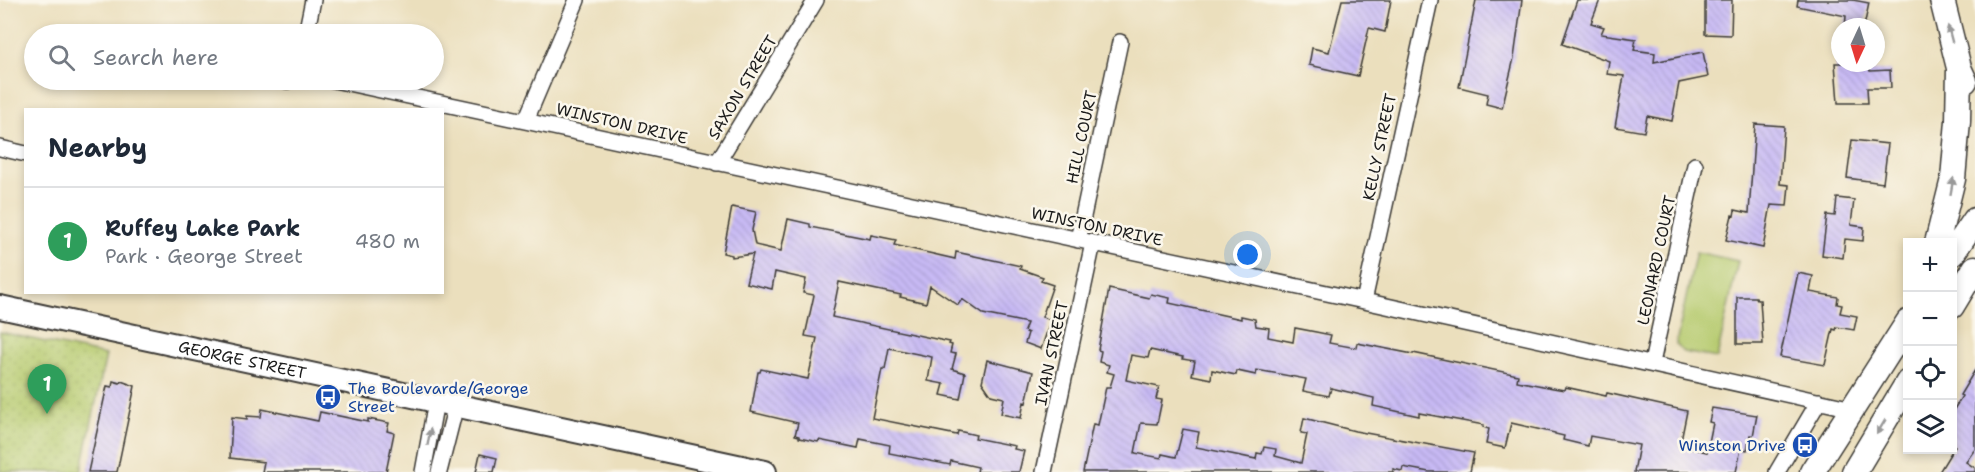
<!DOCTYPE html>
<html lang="en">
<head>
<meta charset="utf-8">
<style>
	body { margin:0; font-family:"Shantell Sans",sans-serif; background:#f2f2f3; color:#1f2937 }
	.controls { position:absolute; right:18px; bottom:18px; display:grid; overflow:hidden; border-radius:0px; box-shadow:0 3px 9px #0003 }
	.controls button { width:54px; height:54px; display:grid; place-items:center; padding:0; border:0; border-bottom:2px solid #e0e1e3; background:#fff; color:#1f2937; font:30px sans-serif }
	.compass { position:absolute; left:1831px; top:18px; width:54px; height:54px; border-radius:50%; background:#fff; box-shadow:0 3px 9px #0003; rotate:184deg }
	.you { position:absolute; left:1248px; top:255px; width:21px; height:21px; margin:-15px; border:4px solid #fff; border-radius:50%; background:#1a73e8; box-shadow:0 0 0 9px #1a73e833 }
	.badge { display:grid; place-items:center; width:39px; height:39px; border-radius:50%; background:#d1495b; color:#fff; font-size:20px; font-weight:700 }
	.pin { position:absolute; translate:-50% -50px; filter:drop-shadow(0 2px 3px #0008) }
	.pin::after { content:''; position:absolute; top:32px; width:21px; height:18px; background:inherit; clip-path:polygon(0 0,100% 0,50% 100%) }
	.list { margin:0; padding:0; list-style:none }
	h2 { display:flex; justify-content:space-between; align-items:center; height:78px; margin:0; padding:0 24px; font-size:26px }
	h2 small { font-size:20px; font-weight:400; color:#747a83 }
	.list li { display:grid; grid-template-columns:39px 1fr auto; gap:18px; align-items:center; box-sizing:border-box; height:108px; padding:0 24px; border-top:2px solid #e0e1e3 }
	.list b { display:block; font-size:22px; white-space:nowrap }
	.list p { margin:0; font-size:20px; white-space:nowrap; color:#747a83 }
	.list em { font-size:20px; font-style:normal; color:#747a83 }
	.icon { flex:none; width:33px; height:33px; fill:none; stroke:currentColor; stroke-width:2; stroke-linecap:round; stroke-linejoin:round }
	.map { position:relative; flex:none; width:1975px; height:472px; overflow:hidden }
	.search { position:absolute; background:#fff; box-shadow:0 3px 9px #0003; left:24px; top:24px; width:420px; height:66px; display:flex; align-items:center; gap:15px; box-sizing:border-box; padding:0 21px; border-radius:33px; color:#747a83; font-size:22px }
	.panel { position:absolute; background:#fff; box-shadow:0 3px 9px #0003; left:24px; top:108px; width:420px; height:186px; border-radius:0px }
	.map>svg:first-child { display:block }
</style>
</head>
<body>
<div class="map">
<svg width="1975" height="472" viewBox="0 0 1975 472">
	<defs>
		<pattern id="park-dots" width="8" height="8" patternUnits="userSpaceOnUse" patternTransform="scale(1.5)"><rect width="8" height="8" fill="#b6ca6e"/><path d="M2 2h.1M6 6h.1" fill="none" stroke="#9cad5f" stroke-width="1.8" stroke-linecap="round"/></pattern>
		<pattern id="building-back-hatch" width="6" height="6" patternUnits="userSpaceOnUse" patternTransform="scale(1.5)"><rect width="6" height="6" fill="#c7b9f4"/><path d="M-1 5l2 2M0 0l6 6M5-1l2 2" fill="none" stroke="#aa9ed1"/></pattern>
	</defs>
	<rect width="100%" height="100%" fill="#fbf7ec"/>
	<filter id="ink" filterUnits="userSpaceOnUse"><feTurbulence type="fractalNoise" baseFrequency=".0167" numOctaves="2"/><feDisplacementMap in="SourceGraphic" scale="12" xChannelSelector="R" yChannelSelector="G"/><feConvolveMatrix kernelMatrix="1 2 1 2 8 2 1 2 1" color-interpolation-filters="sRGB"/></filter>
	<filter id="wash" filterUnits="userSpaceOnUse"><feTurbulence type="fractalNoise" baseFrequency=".008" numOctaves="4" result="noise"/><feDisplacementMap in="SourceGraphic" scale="24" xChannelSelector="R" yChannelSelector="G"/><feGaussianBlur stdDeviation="1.35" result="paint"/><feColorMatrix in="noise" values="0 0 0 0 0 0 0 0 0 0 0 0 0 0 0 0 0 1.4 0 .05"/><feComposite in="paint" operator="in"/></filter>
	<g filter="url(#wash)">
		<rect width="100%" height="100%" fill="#ebdfbd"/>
		<path fill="#b6ca6e" stroke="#697345" stroke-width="1.5" d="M1696,252L1738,261L1717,358L1683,352L1676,344Z"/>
		<path fill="url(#park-dots)" stroke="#697345" stroke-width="1.5" d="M0,332L106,355L81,472H0Z"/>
		<g id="blocks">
			<path fill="url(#building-back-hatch)" d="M1342,0H1391L1385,32L1369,28L1358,76L1309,65L1312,48L1329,52Z
				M1476,0H1522L1514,58L1502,108L1486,104L1488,94L1459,87Z
				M1577,0H1600L1591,23L1604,27L1601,34L1636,39L1634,50L1655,53L1654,62L1703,52L1708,77L1679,83L1672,121L1647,116L1644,132L1615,127L1624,76L1607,74L1609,61L1562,44Z
				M1705,0H1732L1731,35L1705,34Z
				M1798,0H1853L1869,3L1864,27H1845L1846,16L1797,6Z
				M1835,63H1869L1870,71L1890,70L1891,88H1867L1868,103H1838Z
				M1755,124L1784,126L1780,184L1789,185L1787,206L1771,205L1763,248L1726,240L1732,215L1734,216L1735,210L1749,213Z
				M1852,140L1888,144L1883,183L1847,178Z
				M1837,198L1854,200L1851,225L1864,227L1863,241L1845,239L1843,258L1822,255L1827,215L1835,216Z
				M732,207L756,212L752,230L755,245L781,251L788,219L810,224V227L870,239L871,235L896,240L894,245L955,259L956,252L1021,266L1020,269L1043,277L1041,281L1053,285L1042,317L1051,320L1041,349L1025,343L1028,333L1024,331L1027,323L983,314L962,299L958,305L930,286L926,303L900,297L901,295L839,282L832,317L950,342L949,344L952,345L950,353L956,354L952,369L965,373L960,399L941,395L944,384L928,381L932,357L889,348L885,369H882L872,418L957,435L958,431L976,435L975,438L1015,446L1014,449L1024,451L1019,472H977L978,467L951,461L950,465L889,453L890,445L860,439L858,448L819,440L818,442L799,438V436L795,435L798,423L751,412L758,372H760L761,369L808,379L817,338L805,336L814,295L803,293L806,279L775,272L772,289L746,283L753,254L732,257V255L723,253Z
				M1798,273L1813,276L1810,292L1838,297L1837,304L1842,305L1840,313L1857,316L1854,330L1837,327L1836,330L1833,329L1825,365L1780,357Z
				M1109,289L1149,298L1151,294L1170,298L1169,303L1241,319V316L1255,319L1256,326L1269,328L1268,337L1293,342L1295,328L1316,332L1331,335L1329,343L1356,348L1357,343L1413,354V353L1518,375L1517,381L1553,388L1564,390L1565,387L1606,396L1607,393L1687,411L1680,446L1707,452L1713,423L1709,422L1712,408L1757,415L1753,436L1750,435L1747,450L1741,449L1736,472H1634L1639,445L1590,436L1588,446L1563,440L1564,436L1555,434V433L1511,423L1505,448L1486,444L1489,429L1483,427L1484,425L1419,413V416L1373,406L1374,398L1331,388L1329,396L1303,391L1306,379L1257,370L1256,375L1237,371L1236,375L1212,370L1211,379L1192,375L1195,361L1182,359L1183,357L1150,350L1148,358L1131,355L1126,380L1159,387L1156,399L1162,400L1157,424L1141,423L1135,453L1161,458L1162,454L1176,457L1183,429L1199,432L1196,447L1256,459L1257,453L1262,454L1264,447L1276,449L1275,456L1301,463L1307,434L1301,433L1304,418L1355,431L1474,453L1470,472H1429L1403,467L1402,471L1393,469V472H1083L1093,424L1098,425L1106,387H1110L1114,374L1107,372L1109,365L1099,362L1101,351L1098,350Z
				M1737,297H1756L1757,300H1760L1763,344H1737Z
				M987,360L1033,372L1026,403L1024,402L1021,418L1001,414L1004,398L991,395L982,382Z
				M1975,370V449L1966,462L1975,468V472H1939L1955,446L1953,445V411L1962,396L1960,395Z
				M113,381L120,383L121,381L135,386L117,472H88L107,386L112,387Z
				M262,409L318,421L320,412L368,422V419L389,423L387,431L394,433L386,472H262L264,462L230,458L232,417L247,419V416L261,417Z
				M480,454L497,458L494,472H476Z"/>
		</g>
	</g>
	<g filter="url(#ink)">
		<use href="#blocks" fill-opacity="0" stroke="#3b3934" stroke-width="1.5"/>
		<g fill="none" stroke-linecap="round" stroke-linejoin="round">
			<g stroke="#3b3934" stroke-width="18">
				<path id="minor" d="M306,34L313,0
					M334,80L1364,301L1853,409
					M287,81L289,80
					M526,120L577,0
					M0,148L26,154
					M717,163L816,0
					M1078,240L1120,42
					M1364,301L1430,0
					M1652,363L1695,165
					M423,472L436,401
					M439,472L456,405
					M1044,472L1093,243
					M1777,472L1819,401"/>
			</g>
			<g stroke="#3b3934" stroke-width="26">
				<g id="secondary">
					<path id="s1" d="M0,307L765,472"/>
				</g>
			</g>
			<g stroke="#3b3934" stroke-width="27">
				<path id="primary" d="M1942,0L1959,68L1965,81
					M1937,243L1953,179L1958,121L1959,68
					M1952,254L1975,220
					M1952,306L1975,268
					M1812,472L1908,322
					M1854,472L1908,382"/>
			</g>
			<use href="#minor" stroke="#fff" stroke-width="15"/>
			<use href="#secondary" stroke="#fff" stroke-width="22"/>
			<use href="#primary" stroke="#fff" stroke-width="24"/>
		</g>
		<defs><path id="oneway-solid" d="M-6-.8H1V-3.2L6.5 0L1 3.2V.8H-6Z" transform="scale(1.5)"/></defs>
		<g fill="#999">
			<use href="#oneway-solid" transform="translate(1950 34) rotate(-105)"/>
			<use href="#oneway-solid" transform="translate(1952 186) rotate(-80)"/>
			<use href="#oneway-solid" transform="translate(1881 427) rotate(121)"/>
			<use href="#oneway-solid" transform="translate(429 437) rotate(-80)"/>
		</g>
	</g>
	<defs>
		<g id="bus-disc" transform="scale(1.35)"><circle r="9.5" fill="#1a4fb4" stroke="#fbf7ec"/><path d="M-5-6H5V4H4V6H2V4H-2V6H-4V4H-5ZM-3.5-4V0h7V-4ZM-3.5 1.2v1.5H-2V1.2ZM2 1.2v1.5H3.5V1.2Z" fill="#fff"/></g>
	</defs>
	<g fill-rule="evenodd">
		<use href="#bus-disc" x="328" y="397"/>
		<use href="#bus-disc" x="1805" y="445"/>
	</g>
	<g text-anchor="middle" stroke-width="5" stroke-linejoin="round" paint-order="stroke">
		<g font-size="16" fill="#1c1c1c" stroke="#fbf7ec">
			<text transform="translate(742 87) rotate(-59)" y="6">SAXON STREET</text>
			<text transform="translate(622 123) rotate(13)" y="6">WINSTON DRIVE</text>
			<text transform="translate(1081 137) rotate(-78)" y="6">HILL COURT</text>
			<text transform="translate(1379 147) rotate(-78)" y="6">KELLY STREET</text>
			<text transform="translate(1097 226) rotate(12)" y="6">WINSTON DRIVE</text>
			<text transform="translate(1656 260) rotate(-78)" y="6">LEONARD COURT</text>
			<text transform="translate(1051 353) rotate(-78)" y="6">IVAN STREET</text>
			<text dy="6" stroke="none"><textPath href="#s1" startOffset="248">GEORGE STREET</textPath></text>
		</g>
		<g font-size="16" fill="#164399" stroke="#fbf7ec" text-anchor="start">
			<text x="348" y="394">The Boulevarde/George<tspan x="348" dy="18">Street</tspan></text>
			<text x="1786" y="451" text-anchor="end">Winston Drive</text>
		</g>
	</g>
</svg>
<div class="controls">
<button>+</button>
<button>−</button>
<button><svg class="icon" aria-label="locate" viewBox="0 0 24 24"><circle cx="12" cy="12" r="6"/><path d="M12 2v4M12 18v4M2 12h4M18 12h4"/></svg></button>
<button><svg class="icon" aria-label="layers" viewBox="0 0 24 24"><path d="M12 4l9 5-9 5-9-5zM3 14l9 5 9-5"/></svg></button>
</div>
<svg class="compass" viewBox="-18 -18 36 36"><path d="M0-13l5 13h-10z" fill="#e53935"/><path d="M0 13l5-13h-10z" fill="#747a83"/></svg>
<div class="you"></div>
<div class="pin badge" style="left:47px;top:414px;background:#2e9e5b">1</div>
<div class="search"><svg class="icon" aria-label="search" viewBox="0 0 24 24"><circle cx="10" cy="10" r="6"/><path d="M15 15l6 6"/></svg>Search here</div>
<section class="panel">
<h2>Nearby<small></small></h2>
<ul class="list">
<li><span class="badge" style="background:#2e9e5b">1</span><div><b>Ruffey Lake Park</b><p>Park · George Street</p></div><em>480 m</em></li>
</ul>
</section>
</div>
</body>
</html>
